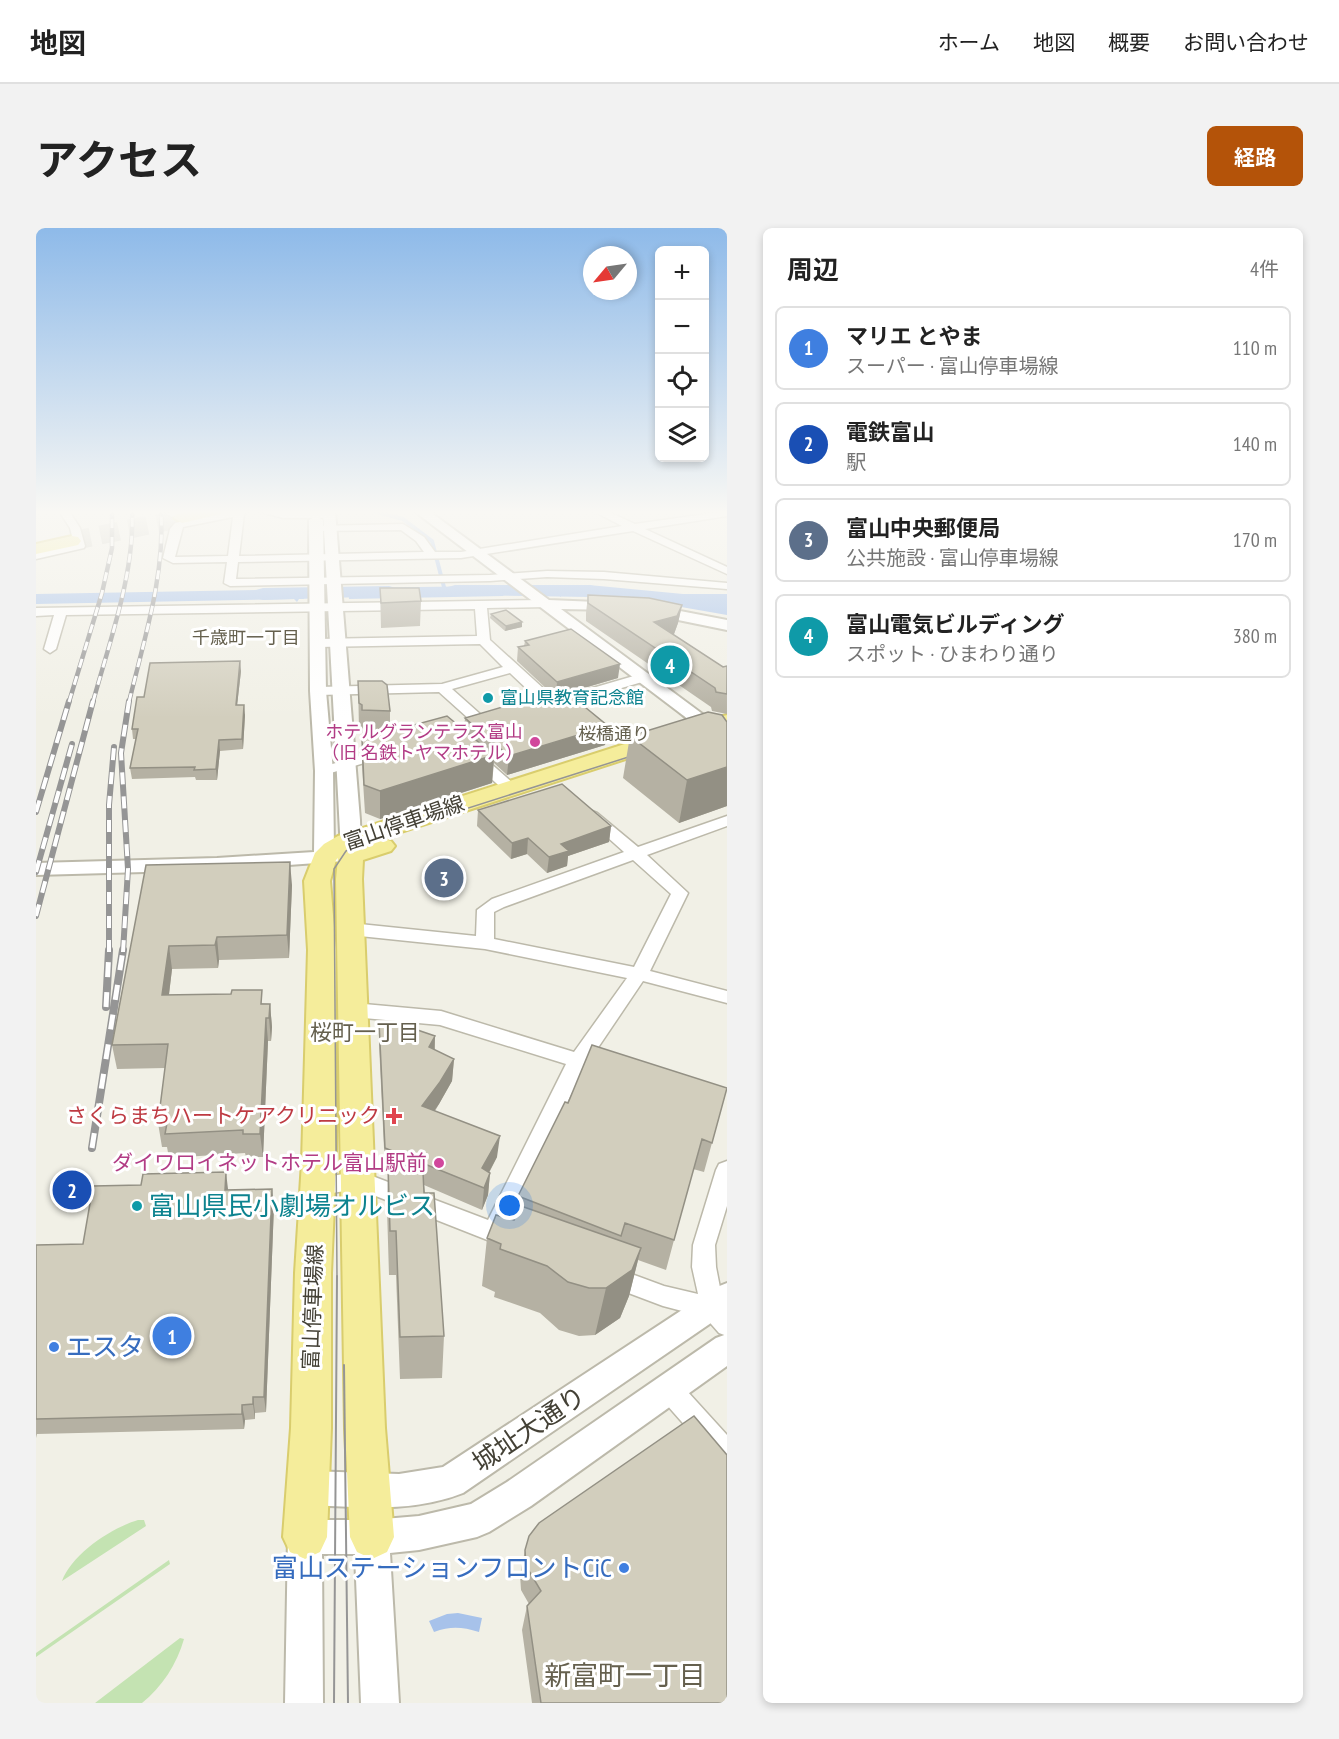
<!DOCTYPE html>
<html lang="ja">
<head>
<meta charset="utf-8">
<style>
	body { margin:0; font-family:"PT Sans Narrow","Noto Sans JP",sans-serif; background:#f2f2f2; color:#222 }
	.controls { position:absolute; right:18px; top:18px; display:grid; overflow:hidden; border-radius:9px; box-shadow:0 3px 9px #0003 }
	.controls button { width:54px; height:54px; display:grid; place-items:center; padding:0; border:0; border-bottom:2px solid #e0e0e0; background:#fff; color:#222; font:30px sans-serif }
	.compass { position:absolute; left:547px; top:18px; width:54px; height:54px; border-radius:50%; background:#fff; box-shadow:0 3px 9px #0003; rotate:241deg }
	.you { position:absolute; left:474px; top:978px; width:21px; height:21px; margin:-15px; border:4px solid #fff; border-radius:50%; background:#1a73e8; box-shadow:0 0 0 9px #1a73e833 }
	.badge { display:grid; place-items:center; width:39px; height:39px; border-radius:50%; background:#b45309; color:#fff; font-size:20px; font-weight:700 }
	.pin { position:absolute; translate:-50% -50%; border:3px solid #fff; box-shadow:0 2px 6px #0006 }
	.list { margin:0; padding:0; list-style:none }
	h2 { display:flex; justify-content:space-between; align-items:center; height:78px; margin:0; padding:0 24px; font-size:26px }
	h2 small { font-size:20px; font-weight:400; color:#767676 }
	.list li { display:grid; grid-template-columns:39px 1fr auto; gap:18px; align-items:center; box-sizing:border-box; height:84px; margin:0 12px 12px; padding:0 12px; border:2px solid #e0e0e0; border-radius:9px }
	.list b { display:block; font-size:22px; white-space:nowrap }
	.list p { margin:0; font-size:20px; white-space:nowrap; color:#767676 }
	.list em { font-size:20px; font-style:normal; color:#767676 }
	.icon { flex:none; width:33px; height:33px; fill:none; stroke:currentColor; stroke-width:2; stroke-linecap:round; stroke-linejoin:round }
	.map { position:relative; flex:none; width:691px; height:1475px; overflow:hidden; border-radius:9px }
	header { display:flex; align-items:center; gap:36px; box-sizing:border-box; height:84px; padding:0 30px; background:#fff; border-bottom:2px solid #e0e0e0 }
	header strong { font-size:28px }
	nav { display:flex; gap:33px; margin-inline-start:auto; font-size:21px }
	.intro { display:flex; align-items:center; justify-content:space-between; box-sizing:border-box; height:144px; padding:0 36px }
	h1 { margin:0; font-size:42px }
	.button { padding:15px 27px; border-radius:9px; background:#b45309; color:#fff; font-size:21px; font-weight:700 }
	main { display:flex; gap:36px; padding:0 36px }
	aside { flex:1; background:#fff; border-radius:9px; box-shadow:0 3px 9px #0003 }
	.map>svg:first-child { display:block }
</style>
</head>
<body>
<header>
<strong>地図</strong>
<nav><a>ホーム</a><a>地図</a><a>概要</a><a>お問い合わせ</a></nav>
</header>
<div class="intro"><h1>アクセス</h1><a class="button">経路</a></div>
<main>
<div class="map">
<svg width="691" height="1475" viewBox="0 0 691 1475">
	<rect width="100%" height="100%" fill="#f1f0e6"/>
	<path fill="#c4e3b2" d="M102,1292H108L110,1298L26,1353C36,1326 75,1300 102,1292Z
		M133,1332L134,1336L0,1429V1425Z
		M144,1410L148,1411C141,1436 126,1459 106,1475H59Z"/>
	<path fill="#a7c2ea" d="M507,357H553L647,366H691V387L605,372L535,366L525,367V369Z
		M454,358L468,368L313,371L312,360Z
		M268,361V371H263L261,374L258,371L0,376V366Z
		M422,1385L446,1390L443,1404C426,1399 415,1398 398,1404L393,1393L411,1386Z"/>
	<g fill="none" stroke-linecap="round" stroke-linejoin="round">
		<path stroke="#a7c2ea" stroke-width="4" d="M338,283L367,291L396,313L409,363"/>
		<path fill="#a7c2ea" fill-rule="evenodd" d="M419,357H554L561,359L564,363L561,367L554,369L412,367L409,363L412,359Z
			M353,358L360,360L363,364L360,368L227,372L220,370L217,366L220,362L227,360Z"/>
		<path stroke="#cecdc3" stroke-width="19" stroke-dasharray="19 10" stroke-linecap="butt" d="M36,313L146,290"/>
		<g stroke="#bcb9aa" stroke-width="3">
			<path id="minor" d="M23,283H33L44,300L49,318L48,320L0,331V325L38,316L34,300Z
				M153,283L136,289L131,286L135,283Z
				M193,283H214L208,286L203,328L388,324L380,313L365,302L276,303L275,301L280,298L367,296L388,309L399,324H425L586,298L557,283H571L599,296L691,283V288L609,301L691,339V346L597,303L425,330L202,334L200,351L454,347L511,343L568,344L691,355V361L568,351L511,349L454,353L194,358L188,355L191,334L137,335L127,330L134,301L139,295ZM197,289L192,328L139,329L147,299Z
				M221,283L294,284L299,287L294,290H247Z
				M507,372L511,373V379L451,380L454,412L519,471L608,445L613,446L615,449L613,452L517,480L510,479L474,445L416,461L452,493L454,496L447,500L442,499L403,464L282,467L275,463L282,459L406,456L467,439L444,416L282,419L276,415L282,411L441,408L439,381L30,387L20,421L14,425L8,421L18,387L0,388V380Z
				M350,520L355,521L357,524L355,527L288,547L281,543L283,540Z
				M438,524L443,525L479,557L482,560L479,563H469L433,531L431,528Z
				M556,583L561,585L602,619L691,588V598L611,627L652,665L614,743L691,763V775L607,753L555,830L559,831L562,836L559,841L547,842L470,1000L475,1001L478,1008L475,1015L467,1017L459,1015L322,961L283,967L275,964L272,958L275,952L323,943L452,992L530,836L404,797L317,789L310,787L308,782L310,777L317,775L405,783L538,824L591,750L449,721L314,707L308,705L305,701L308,697L314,695L440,708L441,682L456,671L588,624L551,591L548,588L551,585ZM597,632L635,666L598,739L458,711V684L468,679Z
				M691,933V978L679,1017L680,1039L687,1075L691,1080V1108L683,1105L669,1089L627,1078L566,1055L562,1048L566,1041L574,1038L628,1058L662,1066L656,1039L657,1017L680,942L683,936Z
				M632,1148L641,1152L691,1207V1239L682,1235L623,1168L619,1160L623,1152Z"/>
		</g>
		<g stroke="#bcb9aa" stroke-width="4">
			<path id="tertiary" d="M287,283H299L324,592L325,628L322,632L181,642L0,647V635L181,630L278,624L279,543L274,463L273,292L280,288L287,292L290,463L297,543L298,623H305Z
				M378,283H393L513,372L585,375L587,378L580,382L525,381L684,499L691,508V524C686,523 653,491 644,485Z
				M613,377L691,392V402L608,385L605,382L608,379Z
				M691,1055V1084L427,1265C377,1285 325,1279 272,1277L260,1272L255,1260L260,1248L272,1243L363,1246L407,1239L681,1059Z
				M691,1106V1138L495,1278L453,1304L441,1309L383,1322L354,1325L363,1475H325L319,1326H286L287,1475H249L252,1309L257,1297L269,1292H336L383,1288L435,1276L471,1254L680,1110Z"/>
		</g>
		<g stroke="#d9cd6d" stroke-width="4">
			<path id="primary" d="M155,283H187L185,286L146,295L138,290L140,286Z
				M36,308L42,309L45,313L42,317L0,326V316Z
				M691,487V501L639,515L334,614L346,610L355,613L359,618L355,623L327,632L326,651L349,1200L358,1309L351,1324L336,1331L321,1324L314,1309L309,1200L300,651L302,630L300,632L294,653L300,722V934L295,1045V1200L291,1309L284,1324L269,1331L254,1324L247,1309L255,1200L259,1045L266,934L272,722L268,653L279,625L288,616L302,608L623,505Z"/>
		</g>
		<use href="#minor" fill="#fff" fill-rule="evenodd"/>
		<use href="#tertiary" fill="#fff" fill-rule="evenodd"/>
		<use href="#primary" fill="#f5ed9b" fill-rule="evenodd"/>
		<path stroke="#959595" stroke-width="1.5" d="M301,1049L298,641L310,623L332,612L605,525"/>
		<path stroke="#959595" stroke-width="2" d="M308,1137L312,1475
			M298,1475L301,1048"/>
		<g stroke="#959595" stroke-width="4.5">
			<path id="rail-far2" d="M33,474L66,365L76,320V283
				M57,474C73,415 99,345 96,283
				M93,474C108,411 129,349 125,283"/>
		</g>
		<g stroke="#959595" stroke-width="6">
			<path id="rail-far1" d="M0,584L33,473
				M0,644L36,516
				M0,688L57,473
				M73,724V577L78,519
				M87,724L92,641L85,525L93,473"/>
		</g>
		<g stroke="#959595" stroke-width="8">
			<path id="rail" d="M70,779L73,722
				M56,920L87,722"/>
		</g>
		<use href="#rail-far2" stroke="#fff" stroke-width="3" stroke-dasharray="9" stroke-linecap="butt"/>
		<use href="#rail-far1" stroke="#fff" stroke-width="4" stroke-dasharray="12" stroke-linecap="butt"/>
		<use href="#rail" stroke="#fff" stroke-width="5" stroke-dasharray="15" stroke-linecap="butt"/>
	</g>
	<path fill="#b5b1a3" d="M344,360L385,373L384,398L345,400Z
		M552,367L646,377L642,395L638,406H637L687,439L691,438V486L676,483L675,479L550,393V385Z
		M455,386L486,394V399L469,403L454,390Z
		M489,413L582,450L532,465L572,498L569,517L471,547L458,535L456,555L344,591L329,585L326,538V511L334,509H327L326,503L323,502L322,453L354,483V503L428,502L429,490L515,465L481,433L482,419L488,418Z
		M205,443L201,477L209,487L207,521L184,523L181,552H160L159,549L96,551L94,540L100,511H97L96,501L108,469Z
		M594,508L691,539V578L643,595L587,550Z
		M442,582L575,598L573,614L532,628L531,638L511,645L491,626L475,631L441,598Z
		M110,637L256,657L253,730L183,732L182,740L136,741L133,767L234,776L236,799L235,813H232L227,929H210L209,925L133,930L131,919H126L122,895L129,840L81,841L76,817Z
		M343,794L360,799L399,808V822L418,831L416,853L403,876L399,883L461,929L453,945H454L452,967L446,982L388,957L408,1108L406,1150L364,1151L360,1047H353L351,981L352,942L349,941L343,816Z
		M691,860L668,944L657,941L630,1042L602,1032L593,1068L584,1090L559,1107L543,1108L523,1102L504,1085L458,1069L459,1064L446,1058L451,1010L478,992L482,968L532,875Z
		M192,962L238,977L230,1184L219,1185V1191L209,1192L208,1201L1,1206L0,1210V1017L47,1016Z
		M489,1322L691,1475H496L486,1402L491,1378L493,1376L485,1362L484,1347Z"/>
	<path fill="#939084" d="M646,377L642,395L638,406L615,412L618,394Z
		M486,394V399L469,403L470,398Z
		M204,433L205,443L200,487V477Z
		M584,436L582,450L520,468L521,454Z
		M208,477L209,487L207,521L206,511Z
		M572,498L569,517L471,547L473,528Z
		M183,512L184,523L181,552L180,541Z
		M458,527L456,555L344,591V563Z
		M691,539V578L643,595L651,552Z
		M575,598L573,614L532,628L531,638L511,645L513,629L525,616Z
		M492,610L491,626L475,631L476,615Z
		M254,634L256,657L253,730L251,707Z
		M181,709L183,732L182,740L179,717Z
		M133,718L136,741L130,790L126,767Z
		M234,776L236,799L235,813L233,790Z
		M230,790L232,813L227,929L224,906Z
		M399,808L398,829L393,819Z
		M418,831L416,853L403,876L386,900V878Z
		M464,908L461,929L445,959L446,940Z
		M190,944L192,961L191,978L189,962Z
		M454,945L452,967L446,982L448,960Z
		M236,961L238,977L230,1184L228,1169Z
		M605,1020L593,1068L584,1090L559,1107L570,1060Z
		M217,1169L219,1185V1191L217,1176Z
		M206,1177L209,1192L208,1201L206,1186Z"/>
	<path fill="#d2cebd" stroke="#939084" stroke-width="1.5" d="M344,360H383L385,373L345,375Z
		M552,367L613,370L646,377L641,388L618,394L687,439L691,438V466L680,464L679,460L552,375Z
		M470,382L486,394L470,398L455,386Z
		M535,401L584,436L521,454L482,419L493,417L489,413Z
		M204,433L200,477H208L206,511L183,512L180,541L158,542L159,539L94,540L102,501H96L101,469H108L114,435Z
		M322,453H346L351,457L354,483L326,482V477L323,475Z
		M527,461L572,498L473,528L429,490Z
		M672,484L686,487L691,494V539L651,552L594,508Z
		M411,488L458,527L344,563L328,557L326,511Z
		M526,556L575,598L525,616L533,623L513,629L492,610L476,615L442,582Z
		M254,634L251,707L181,709L179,717L133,718L126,767L195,766L196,762H226L225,776H234L233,790H230L224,906H207V902L129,906L131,895H122L132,816L76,817L110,637Z
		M343,794L360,799L361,795L399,808L393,819L418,831L404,854L386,878L464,908L446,940L454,945L448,960L349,920Z
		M556,817L691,860L676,915L666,911L638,1012L589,995L585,1008L482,968L529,874L532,875Z
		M359,933L387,944L388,965H398L408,1108L364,1109L360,1003H354L352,937Z
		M190,944L189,962L236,961L228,1169H217V1176L206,1177V1186L0,1191V1017L47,1016L57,958L105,957L107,946Z
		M485,978L605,1020L596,1042L570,1060H553L532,1054L511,1038L464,1021L465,1016L451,1010L460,987L478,992Z
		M658,1188L691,1227V1475H505L491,1378L505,1363L490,1338L489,1322L493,1308L503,1295Z"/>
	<linearGradient id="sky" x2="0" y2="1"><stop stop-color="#8ebae9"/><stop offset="0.58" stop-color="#f9f8f4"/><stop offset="1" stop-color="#f9f8f4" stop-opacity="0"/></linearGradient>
	<rect width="691" height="490" fill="url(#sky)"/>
	<g fill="#0f9aa8" stroke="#fff" stroke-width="2">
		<circle cx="452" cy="470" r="6"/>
		<circle cx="101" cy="978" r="6"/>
	</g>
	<g fill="#d1479c" stroke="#fff" stroke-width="2">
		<circle cx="499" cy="514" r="6"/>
		<circle cx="403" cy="935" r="6"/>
	</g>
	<path fill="#e0444e" stroke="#fff" stroke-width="2" d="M355 879h6v6h6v6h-6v6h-6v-6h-6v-6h6z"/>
	<g fill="#3f7fe0" stroke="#fff" stroke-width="2">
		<circle cx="18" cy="1119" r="6"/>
		<circle cx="588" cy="1340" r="6"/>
	</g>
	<g text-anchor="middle" stroke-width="6" stroke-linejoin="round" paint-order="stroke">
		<g font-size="18" fill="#65604e" stroke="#fff">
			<text x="210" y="416">千歳町一丁目</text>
			<text x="578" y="512">桜橋通り</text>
		</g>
		<g font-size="18" fill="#0d838f" stroke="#fff" text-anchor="start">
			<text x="464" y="476">富山県教育記念館</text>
		</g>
		<g font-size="18" fill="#b23c85" stroke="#fff" text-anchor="end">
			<text x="487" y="510">ホテルグランテラス富山<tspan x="487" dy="21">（旧 名鉄トヤマホテル）</tspan></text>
		</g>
		<g font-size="21" fill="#444136" stroke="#fff">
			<text transform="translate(368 595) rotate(-19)" y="7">富山停車場線</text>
			<text transform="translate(277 1079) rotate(-88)" y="7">富山停車場線</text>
		</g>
		<g font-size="21" fill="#be3a42" stroke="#fff" text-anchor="end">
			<text x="344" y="895">さくらまちハートケアクリニック</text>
		</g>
		<g font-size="21" fill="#b23c85" stroke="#fff" text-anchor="end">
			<text x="391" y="942">ダイワロイネットホテル富山駅前</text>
		</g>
		<g font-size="22" fill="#65604e" stroke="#fff">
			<text x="329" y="812">桜町一丁目</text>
		</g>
		<g font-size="26" fill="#0d838f" stroke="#fff" text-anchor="start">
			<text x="113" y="987">富山県民小劇場オルビス</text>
		</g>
		<g font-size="26" fill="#366cbe" stroke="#fff" text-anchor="start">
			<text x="30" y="1128">エスタ</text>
			<text x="576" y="1349" text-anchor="end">富山ステーションフロントCiC</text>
		</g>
		<g font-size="26" fill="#444136" stroke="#fff">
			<text transform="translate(493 1201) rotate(-34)" y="9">城址大通り</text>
		</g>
		<g font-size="27" fill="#65604e" stroke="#fff">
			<text x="589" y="1457">新富町一丁目</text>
		</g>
	</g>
</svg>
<div class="controls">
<button>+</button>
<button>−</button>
<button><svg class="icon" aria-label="locate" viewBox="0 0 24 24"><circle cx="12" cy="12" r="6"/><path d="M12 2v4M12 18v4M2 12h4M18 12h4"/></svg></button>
<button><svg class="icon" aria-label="layers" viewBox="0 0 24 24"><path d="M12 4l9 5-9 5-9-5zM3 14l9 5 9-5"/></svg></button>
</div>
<svg class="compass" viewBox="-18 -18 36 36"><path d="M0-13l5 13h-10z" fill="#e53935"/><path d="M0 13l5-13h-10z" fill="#767676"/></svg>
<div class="you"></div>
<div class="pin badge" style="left:136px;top:1108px;background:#3f7fe0">1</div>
<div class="pin badge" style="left:36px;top:962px;background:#1a4fb4">2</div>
<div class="pin badge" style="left:408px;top:650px;background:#5c6f8a">3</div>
<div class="pin badge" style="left:634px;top:437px;background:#0f9aa8">4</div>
</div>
<aside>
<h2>周辺<small>4件</small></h2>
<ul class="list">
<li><span class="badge" style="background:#3f7fe0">1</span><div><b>マリエ とやま</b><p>スーパー · 富山停車場線</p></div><em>110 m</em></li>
<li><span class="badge" style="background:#1a4fb4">2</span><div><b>電鉄富山</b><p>駅</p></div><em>140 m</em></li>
<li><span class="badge" style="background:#5c6f8a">3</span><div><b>富山中央郵便局</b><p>公共施設 · 富山停車場線</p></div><em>170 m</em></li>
<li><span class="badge" style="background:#0f9aa8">4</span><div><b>富山電気ビルディング</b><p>スポット · ひまわり通り</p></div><em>380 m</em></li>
</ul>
</aside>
</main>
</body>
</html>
